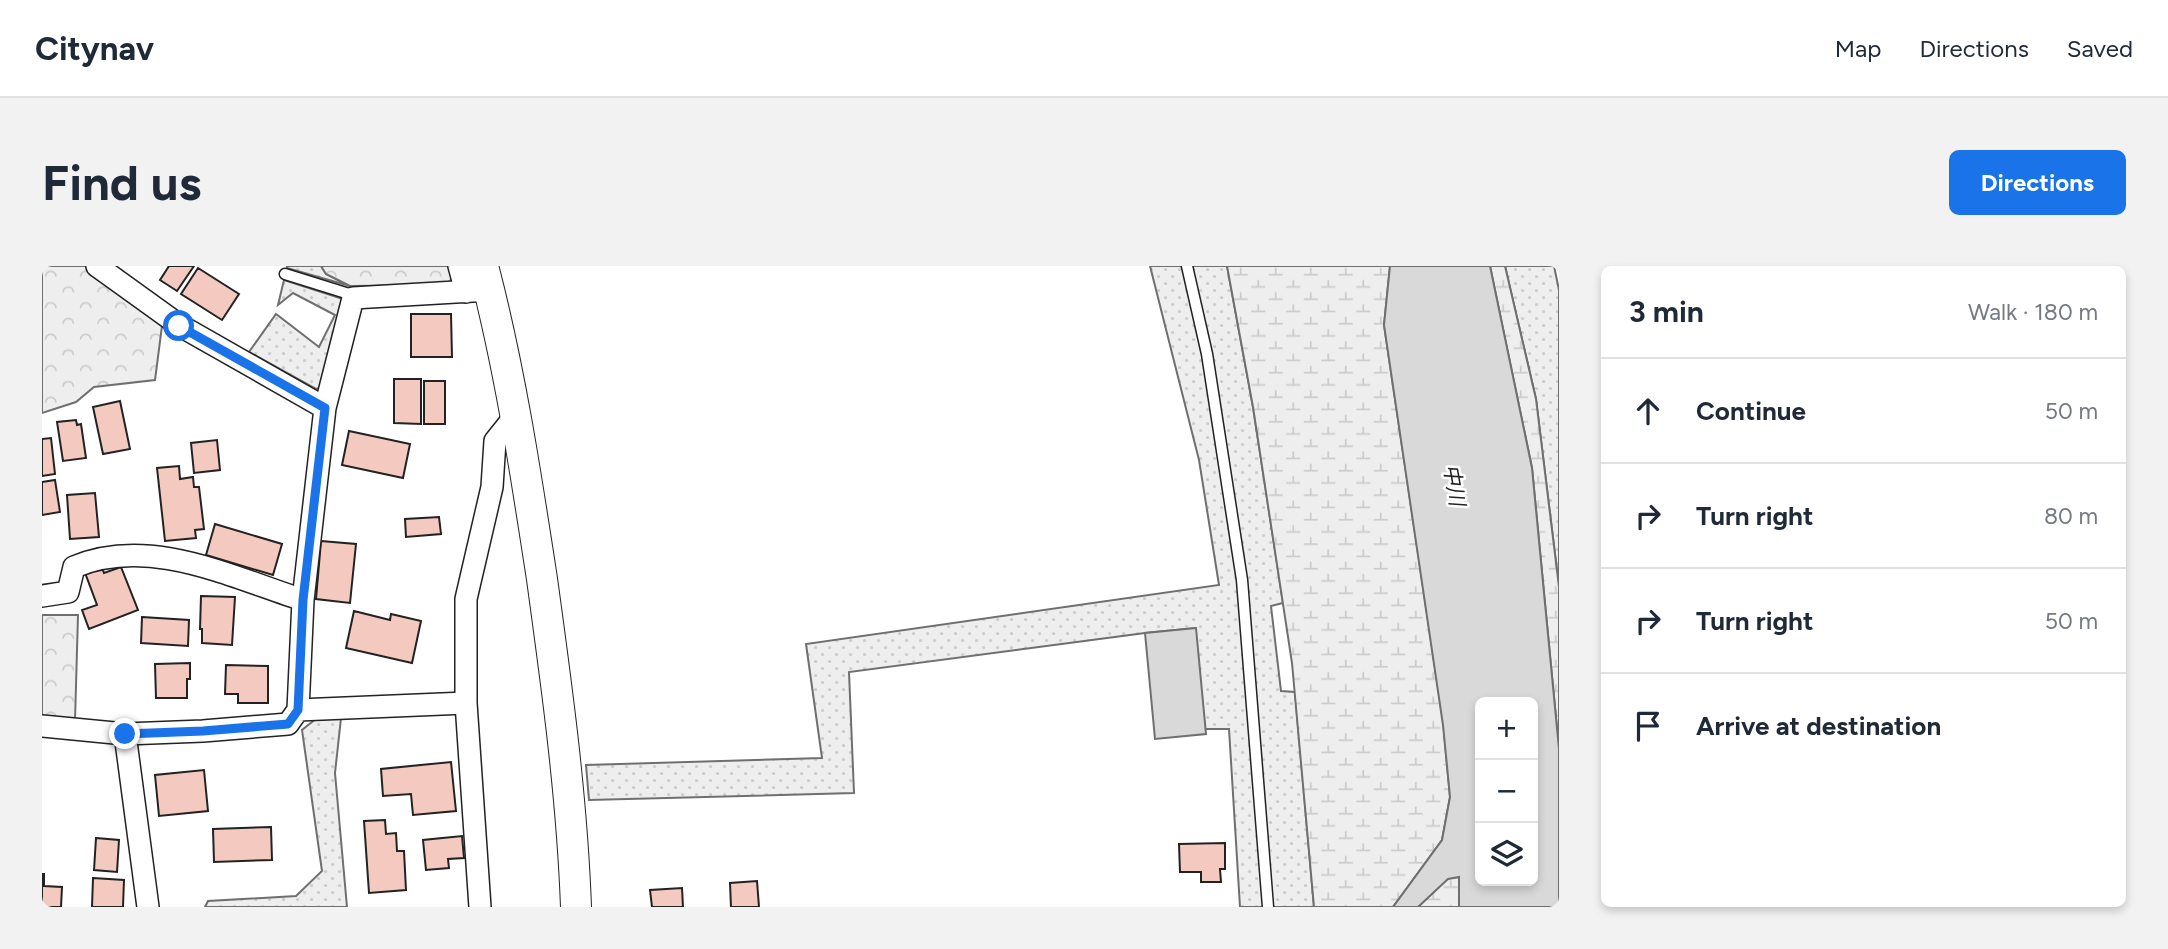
<!DOCTYPE html>
<html lang="en">
<head>
<meta charset="utf-8">
<style>
	body { margin:0; font-family:Figtree,"Noto Sans JP",sans-serif; background:#f2f2f3; color:#1f2937 }
	.controls { position:absolute; right:21px; bottom:21px; display:grid; overflow:hidden; border-radius:10px; box-shadow:0 4px 10px #0003 }
	.controls button { width:63px; height:63px; display:grid; place-items:center; padding:0; border:0; border-bottom:2px solid #e0e1e3; background:#fff; color:#1f2937; font:35px sans-serif }
	.stop { position:absolute; width:21px; height:21px; margin:-16px; border:5px solid #1a73e8; border-radius:50%; background:#fff }
	.stop.end { background:#1a73e8; border-color:#fff; box-shadow:0 2px 7px #0008 }
	.list { margin:0; padding:0; list-style:none }
	h2 { display:flex; justify-content:space-between; align-items:center; height:91px; margin:0; padding:0 28px; font-size:30px }
	h2 small { font-size:23px; font-weight:400; color:#747a83 }
	.list li { display:grid; grid-template-columns:46px 1fr auto; gap:21px; align-items:center; box-sizing:border-box; height:105px; padding:0 28px; border-top:2px solid #e0e1e3 }
	.list b { display:block; font-size:26px; white-space:nowrap }
	.list em { font-size:23px; font-style:normal; color:#747a83 }
	.icon { flex:none; width:38px; height:38px; fill:none; stroke:currentColor; stroke-width:2; stroke-linecap:round; stroke-linejoin:round }
	.map { position:relative; flex:none; width:1517px; height:641px; overflow:hidden; border-radius:10px }
	header { display:flex; align-items:center; gap:42px; box-sizing:border-box; height:98px; padding:0 35px; background:#fff; border-bottom:2px solid #e0e1e3 }
	header strong { font-size:33px }
	nav { display:flex; gap:38px; margin-inline-start:auto; font-size:24px }
	.intro { display:flex; align-items:center; justify-content:space-between; box-sizing:border-box; height:168px; padding:0 42px }
	h1 { margin:0; font-size:49px }
	.button { padding:18px 32px; border-radius:10px; background:#1a73e8; color:#fff; font-size:24px; font-weight:700 }
	main { display:flex; gap:42px; padding:0 42px }
	aside { flex:1; background:#fff; border-radius:10px; box-shadow:0 4px 10px #0003 }
	.map>svg:first-child { display:block }
</style>
</head>
<body>
<header>
<strong>Citynav</strong>
<nav><a>Map</a><a>Directions</a><a>Saved</a></nav>
</header>
<div class="intro"><h1>Find us</h1><a class="button">Directions</a></div>
<main>
<div class="map">
<svg width="1517" height="641" viewBox="0 0 1517 641">
	<defs>
		<pattern id="grass-dots" width="8" height="8" patternUnits="userSpaceOnUse" patternTransform="scale(1.75)"><rect width="8" height="8" fill="#eee"/><path d="M2 2h.1M6 6h.1" fill="none" stroke="#ccc" stroke-width="1.8" stroke-linecap="round"/></pattern>
		<pattern id="forest-crowns" width="20" height="18" patternUnits="userSpaceOnUse" patternTransform="scale(1.75)"><rect width="20" height="18" fill="#eee"/><path d="M2 6a3 3 0 1 1 6 0M12 15a3 3 0 1 1 6 0" fill="none" stroke="#ccc"/></pattern>
		<pattern id="wetland-marsh" width="20" height="14" patternUnits="userSpaceOnUse" patternTransform="scale(1.75)"><rect width="20" height="14" fill="#eee"/><path d="M1 5h8M5 5V1M11 12h8M15 12V8" fill="none" stroke="#ccc"/></pattern>
	</defs>
	<rect width="100%" height="100%" fill="#fff"/>
	<path fill="url(#grass-dots)" stroke="#6f6f6f" stroke-width="2" d="M245,0H279L284,8L308,20L245,2Z
		M1108,0H1185L1211,141L1241,337L1229,340L1239,425L1253,426L1272,641H1198L1187,463H1163L1153,362L1103,367L807,406L812,527L547,534L544,499L780,492L764,378L1177,319L1157,194Z
		M1463,0H1512L1517,24V321L1494,133Z
		M242,14L301,33L282,121L274,123L207,86L234,48L277,81L293,49L251,27L236,39Z
		M275,452H299L293,507L305,641H163L166,635L254,630L280,605L260,464Z"/>
	<path fill="url(#forest-crowns)" stroke="#6f6f6f" stroke-width="2" d="M0,0H45L120,60L113,114L52,121L34,136L0,147Z
		M279,0H407L410,13L403,19L308,20L284,8Z
		M0,349H36L33,455L0,453Z"/>
	<path fill="url(#wetland-marsh)" stroke="#6f6f6f" stroke-width="2" d="M1185,0H1348L1342,59L1401,455L1408,531L1400,574L1351,641H1272L1250,397L1211,141Z
		M1448,0H1463L1494,133L1517,321V483L1490,202Z
		M1417,611V641H1376L1406,612Z"/>
	<path fill="#d9d9d9" stroke="#6f6f6f" stroke-width="2" fill-rule="evenodd" d="M1348,0H1448L1490,202L1517,483V641H1417V611L1406,613L1376,641H1351L1400,574L1408,531L1401,459L1342,59ZM1438,436H1491V615H1438Z
		M1154,362L1164,468L1113,473L1103,367Z"/>
	<path fill="#f3c9c0" stroke="#222" stroke-width="2" d="M127,0H152L135,25L118,14Z
		M156,2L197,28L180,54L139,28Z
		M369,48H409L410,91H369Z
		M352,113H379V158L352,157Z
		M382,115H403V158H382Z
		M78,135L88,183L61,188L51,141Z
		M34,154L35,159L39,158L44,192L21,195L15,156Z
		M307,165L368,178L361,212L300,199Z
		M9,172L13,208L0,210V173Z
		M175,174L178,204L152,207L149,177Z
		M137,200L138,213L151,211L152,221H157L162,263L153,264L154,272L123,275L115,202Z
		M13,214L18,246L0,249V216Z
		M53,227L57,271L28,273L25,229Z
		M397,251L399,268L364,271L363,253Z
		M173,258L240,278L231,309L164,289Z
		M279,275L314,278L308,337L274,333Z
		M58,297L62,307L79,301L96,344L47,363L40,344L55,339L42,304Z
		M159,330L193,331L190,379L160,377V363H158Z
		M312,345L348,354L349,348L379,355L370,397L304,382Z
		M100,351L147,354L146,380L99,377Z
		M148,397V413H145V432H114L113,398Z
		M184,399L226,400V437H196V428H183Z
		M409,496L414,545L371,549L369,528L341,530L339,503Z
		M162,504L166,545L117,550L113,509Z
		M343,554L344,568L354,567L355,585H362L364,624L327,627L322,555Z
		M229,561L230,594L172,596L171,563Z
		M420,570L422,592L406,593L407,602L384,604L381,574Z
		M54,572L77,574L75,606L52,604Z
		M1183,577V603H1178L1179,616H1159V606H1138L1137,578Z
		M0,608H2V620L20,621L19,641H0Z
		M51,612L82,614L81,641H50Z
		M715,615L717,641H689L688,617Z
		M640,622L641,641H610L608,624Z"/>
	<g fill="none" stroke-linecap="round" stroke-linejoin="round">
		<g stroke="#222" stroke-width="13">
			<path id="lane" d="M1145,0L1165,88L1200,314L1226,641
				M243,8L304,27L311,32"/>
		</g>
		<g stroke="#222" stroke-width="24">
			<path id="street" d="M55,0L137,59L283,142
				M417,0L424,26
				M0,330L26,326L32,301C107,269 189,311 261,334
				M256,444L261,334L283,142L311,32L448,24
				M0,460L83,468
				M106,641L83,468L161,465L246,458L256,444L424,437
				M438,641L424,437V333L450,221L453,175L473,150"/>
		</g>
		<g stroke="#222" stroke-width="32">
			<path id="secondary" d="M441,0C468,103 484,209 500,313C515,422 530,531 534,641"/>
		</g>
		<use href="#lane" stroke="#fff" stroke-width="10"/>
		<use href="#street" stroke="#fff" stroke-width="21"/>
		<use href="#secondary" stroke="#fff" stroke-width="30"/>
	</g>
	<g fill="none" stroke-linecap="round" stroke-linejoin="round">
		<path stroke="#1a73e8" stroke-width="9" d="M83,468L161,465L246,458L256,444L261,334L283,142L137,60"/>
	</g>
	<g text-anchor="middle" stroke-width="5" stroke-linejoin="round" paint-order="stroke">
		<g font-size="21" font-style="italic" fill="#222" stroke="#fff">
			<text transform="translate(1412 219) rotate(80)" y="7">中川</text>
		</g>
	</g>
</svg>
<div class="controls">
<button>+</button>
<button>−</button>
<button><svg class="icon" aria-label="layers" viewBox="0 0 24 24"><path d="M12 4l9 5-9 5-9-5zM3 14l9 5 9-5"/></svg></button>
</div>
<div class="stop" style="left:137px;top:60px"></div>
<div class="stop end" style="left:83px;top:468px"></div>
</div>
<aside>
<h2>3 min<small>Walk · 180 m</small></h2>
<ul class="list">
<li><svg class="icon" aria-label="ahead" viewBox="0 0 24 24"><path d="M12 20V5M6 11l6-6 6 6"/></svg><div><b>Continue</b></div><em>50 m</em></li>
<li><svg class="icon" aria-label="right" viewBox="0 0 24 24"><path d="M7 20v-9h11M14 6l5 5-5 5"/></svg><div><b>Turn right</b></div><em>80 m</em></li>
<li><svg class="icon" aria-label="right" viewBox="0 0 24 24"><path d="M7 20v-9h11M14 6l5 5-5 5"/></svg><div><b>Turn right</b></div><em>50 m</em></li>
<li><svg class="icon" aria-label="arrive" viewBox="0 0 24 24"><path d="M6 21V4h12l-3 4 3 4H6"/></svg><div><b>Arrive at destination</b></div></li>
</ul>
</aside>
</main>
</body>
</html>
